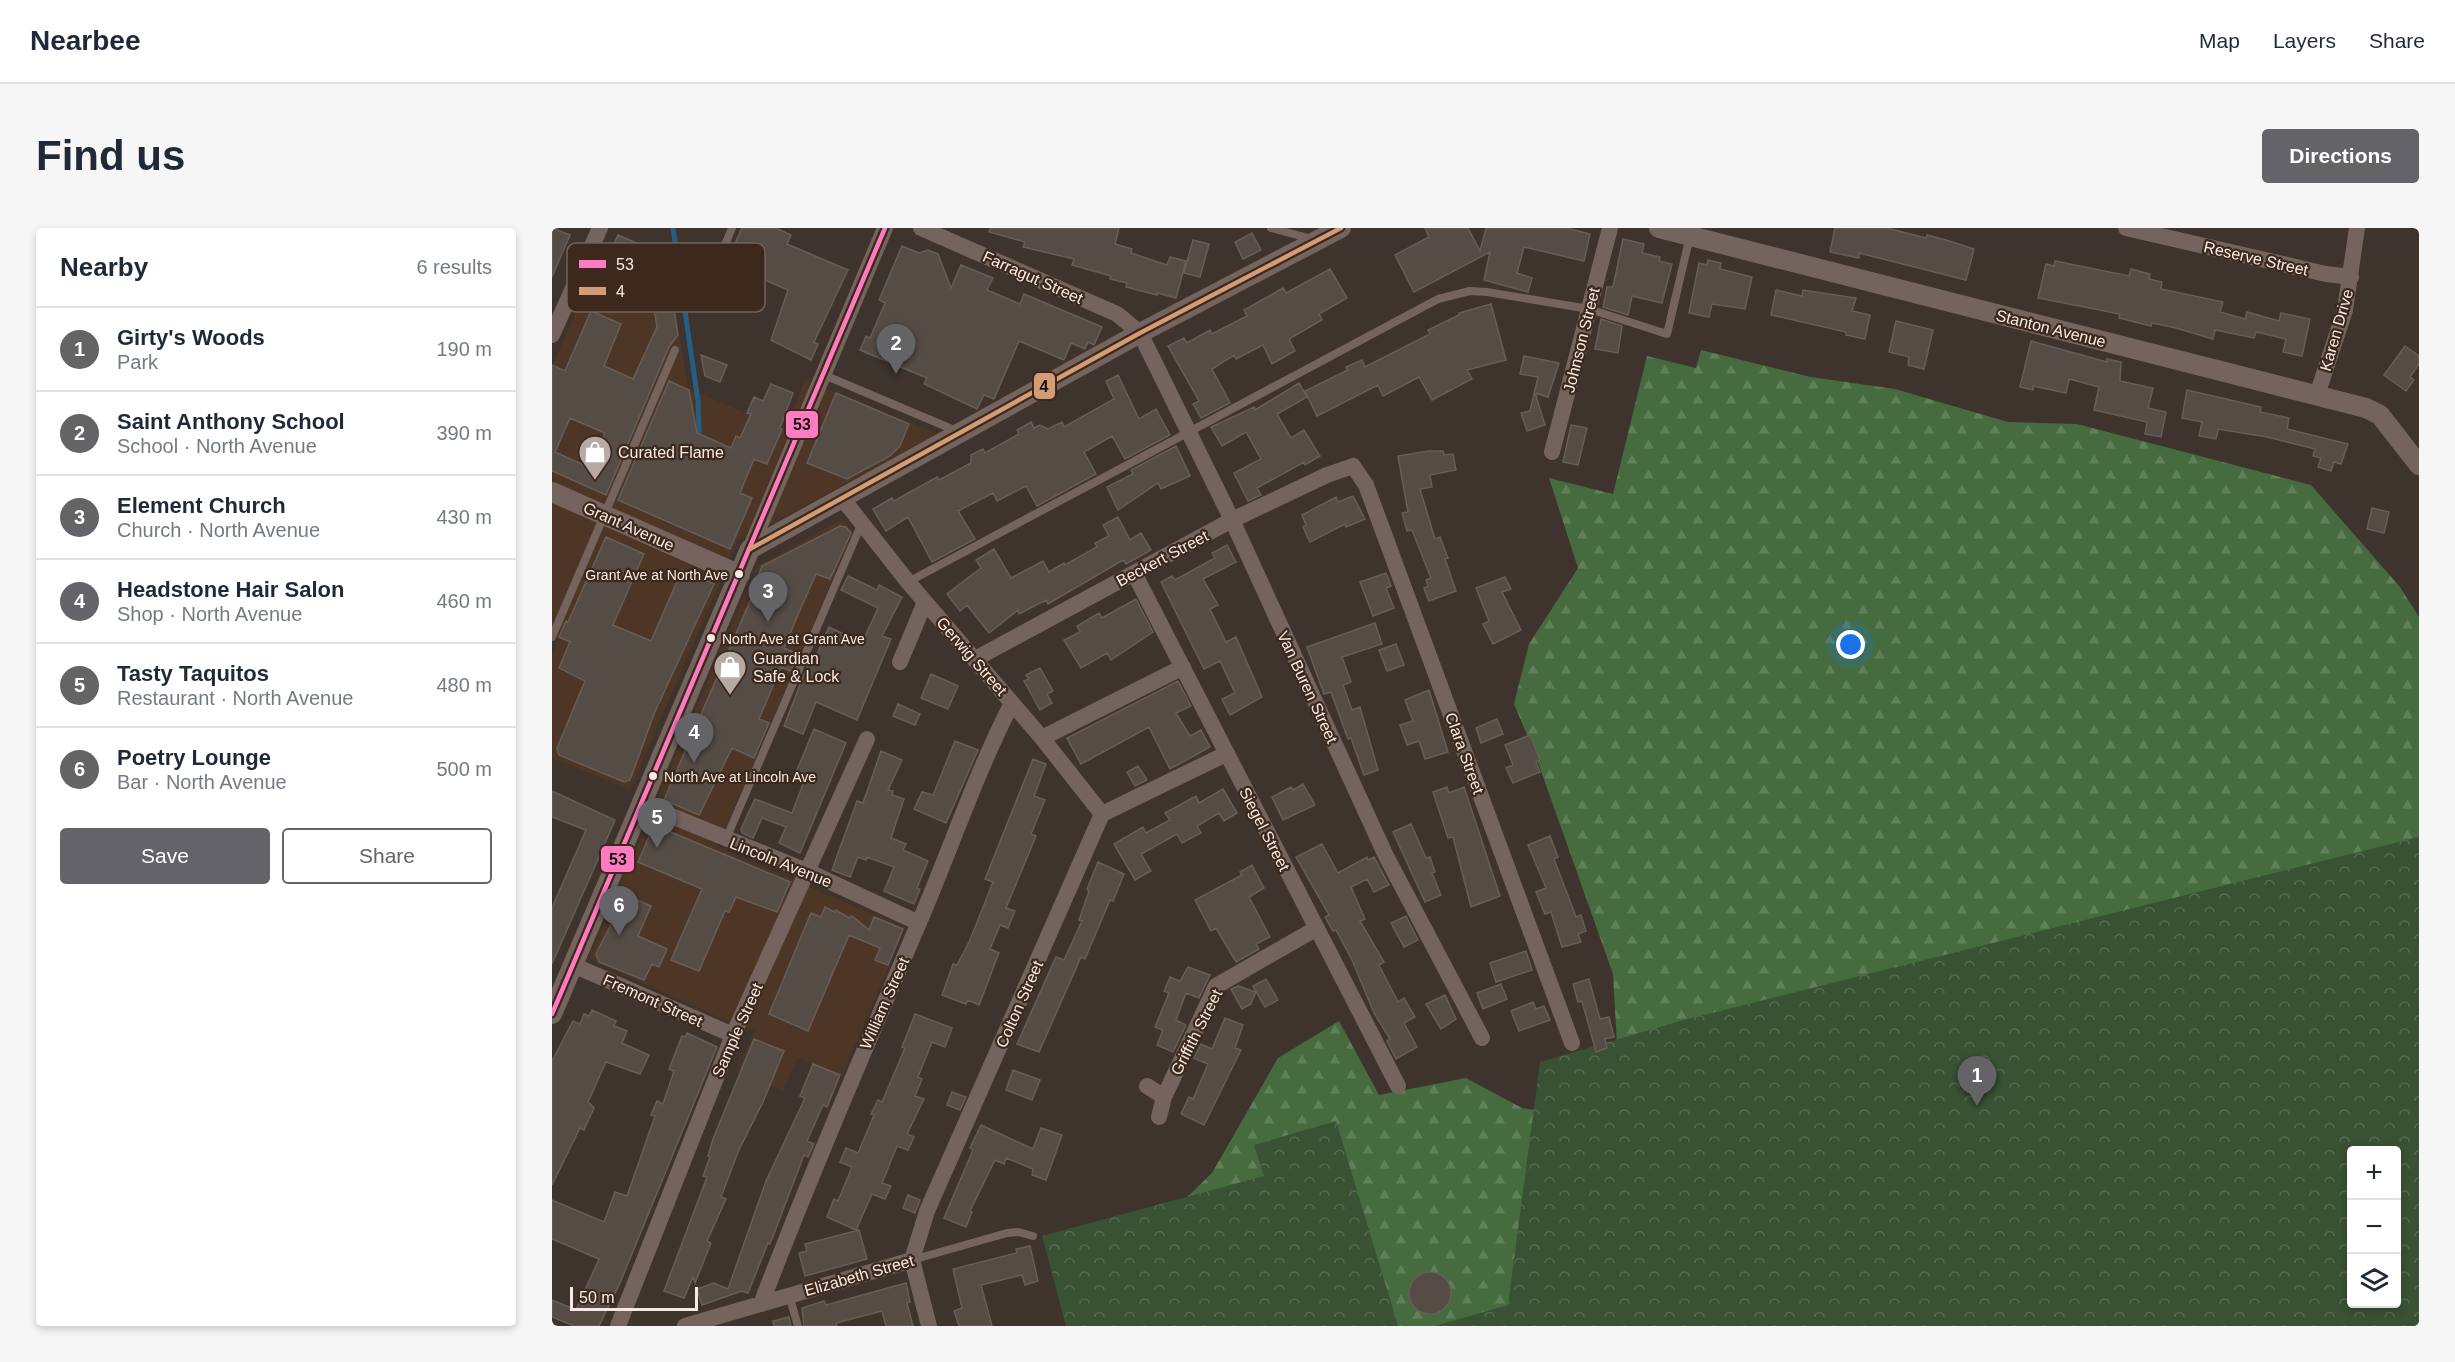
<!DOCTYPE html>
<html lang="en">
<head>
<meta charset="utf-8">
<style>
	body { margin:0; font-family:Helvetica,sans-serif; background:#f6f6f7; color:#1f2937 }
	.controls { position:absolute; right:18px; bottom:18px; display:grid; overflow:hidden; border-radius:6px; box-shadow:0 3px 9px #0003 }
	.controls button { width:54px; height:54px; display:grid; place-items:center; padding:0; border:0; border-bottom:2px solid #e0e1e3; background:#fff; color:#1f2937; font:30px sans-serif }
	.scale { position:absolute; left:18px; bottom:15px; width:128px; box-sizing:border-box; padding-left:6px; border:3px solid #f8eae2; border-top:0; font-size:16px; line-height:21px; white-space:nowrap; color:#f8eae2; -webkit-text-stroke:4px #3c281c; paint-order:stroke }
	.you { position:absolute; left:1299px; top:417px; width:21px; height:21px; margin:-15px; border:4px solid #fff; border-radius:50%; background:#1a73e8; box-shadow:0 0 0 9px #1a73e833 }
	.badge { display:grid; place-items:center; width:39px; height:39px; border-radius:50%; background:#636368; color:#fff; font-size:20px; font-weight:700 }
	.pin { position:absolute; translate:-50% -50px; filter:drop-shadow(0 2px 3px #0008) }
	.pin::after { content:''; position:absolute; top:32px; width:21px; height:18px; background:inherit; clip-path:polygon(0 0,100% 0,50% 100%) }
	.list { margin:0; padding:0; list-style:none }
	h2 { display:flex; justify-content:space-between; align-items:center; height:78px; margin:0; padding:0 24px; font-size:26px }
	h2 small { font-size:20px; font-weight:400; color:#747a83 }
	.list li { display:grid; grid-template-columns:39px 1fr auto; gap:18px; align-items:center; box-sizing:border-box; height:84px; padding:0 24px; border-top:2px solid #e0e1e3 }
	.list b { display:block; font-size:22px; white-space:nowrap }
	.list p { margin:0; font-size:20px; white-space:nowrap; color:#747a83 }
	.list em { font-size:20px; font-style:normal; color:#747a83 }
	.actions { display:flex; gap:12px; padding:18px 24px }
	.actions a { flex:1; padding:14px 0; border:2px solid #636368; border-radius:6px; text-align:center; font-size:21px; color:#636368 }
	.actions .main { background:#636368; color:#fff }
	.icon { flex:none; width:33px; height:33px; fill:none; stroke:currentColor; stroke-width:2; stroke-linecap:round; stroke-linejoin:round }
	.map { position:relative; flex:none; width:1867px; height:1098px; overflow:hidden; border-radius:6px }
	header { display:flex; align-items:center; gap:36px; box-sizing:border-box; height:84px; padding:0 30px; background:#fff; border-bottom:2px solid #e0e1e3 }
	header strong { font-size:28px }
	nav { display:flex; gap:33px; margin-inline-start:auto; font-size:21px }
	.intro { display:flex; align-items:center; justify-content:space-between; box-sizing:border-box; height:144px; padding:0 36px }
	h1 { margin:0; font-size:42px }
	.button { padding:15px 27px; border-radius:6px; background:#636368; color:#fff; font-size:21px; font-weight:700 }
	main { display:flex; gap:36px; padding:0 36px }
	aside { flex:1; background:#fff; border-radius:6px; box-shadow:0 3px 9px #0003 }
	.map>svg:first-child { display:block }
</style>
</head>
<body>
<header>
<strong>Nearbee</strong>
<nav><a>Map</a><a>Layers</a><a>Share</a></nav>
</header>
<div class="intro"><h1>Find us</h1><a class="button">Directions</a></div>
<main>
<aside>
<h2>Nearby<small>6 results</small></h2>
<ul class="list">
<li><span class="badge">1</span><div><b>Girty's Woods</b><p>Park</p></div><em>190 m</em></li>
<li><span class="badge">2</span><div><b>Saint Anthony School</b><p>School · North Avenue</p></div><em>390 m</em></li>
<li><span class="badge">3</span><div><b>Element Church</b><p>Church · North Avenue</p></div><em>430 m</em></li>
<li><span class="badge">4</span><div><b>Headstone Hair Salon</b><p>Shop · North Avenue</p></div><em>460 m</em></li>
<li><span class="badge">5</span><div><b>Tasty Taquitos</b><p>Restaurant · North Avenue</p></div><em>480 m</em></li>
<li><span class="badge">6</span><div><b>Poetry Lounge</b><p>Bar · North Avenue</p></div><em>500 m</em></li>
</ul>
<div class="actions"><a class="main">Save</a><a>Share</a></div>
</aside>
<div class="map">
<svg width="1867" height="1098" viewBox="0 0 1867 1098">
	<defs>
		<pattern id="forest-firs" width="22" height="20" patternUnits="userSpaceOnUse" patternTransform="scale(1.5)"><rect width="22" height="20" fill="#466b3f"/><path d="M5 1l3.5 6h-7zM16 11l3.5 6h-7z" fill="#61805a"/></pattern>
		<pattern id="park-crowns" width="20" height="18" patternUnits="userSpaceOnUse" patternTransform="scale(1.5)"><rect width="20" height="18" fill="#385233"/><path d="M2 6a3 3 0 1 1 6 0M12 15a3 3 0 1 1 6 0" fill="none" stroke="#566b50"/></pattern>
	</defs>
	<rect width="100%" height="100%" fill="#3e332d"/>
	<path fill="#4e3627" d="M52,21L118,50L136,160L233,202L253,152L383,205L384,208L186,313L78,562L0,530V427L7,410L0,407V138Z
		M291,291L301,304L165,619L353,700L290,848L245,830L231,863L185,844L203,802L175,793L37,731L205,338Z"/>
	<path fill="url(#forest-firs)" fill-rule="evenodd" d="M1149,122L1259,149L1343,161L1456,194L1525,196L1759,257L1848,359L1867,389V1098H535L543,1058L660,945L726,830L787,793L827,867L914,850L970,880L1004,886L1065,816L1061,746L983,526L962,476L977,416L1026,340L997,250L1061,266L1095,128L1144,140ZM1800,922H1844V1076H1800Z"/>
	<path fill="url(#park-crowns)" fill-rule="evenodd" d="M1867,609V1098H883L956,1077L988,834L1128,793ZM1800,922H1844V1076H1800Z
		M784,893L846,1098H514L490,1008L712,948L702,917Z"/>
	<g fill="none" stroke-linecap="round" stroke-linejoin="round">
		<path stroke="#255e82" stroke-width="5" d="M121,0L146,173L147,203"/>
	</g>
	<path fill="#554c46" stroke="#675e58" stroke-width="1.5" fill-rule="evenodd" d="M0,0L18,7L0,49Z
		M190,0H224L239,7L235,16L296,42L262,114L266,116L259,132L219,112L236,62L174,35Z
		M438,0H567L563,16L580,21L579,25L615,37L618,29L634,33L624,70L605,65V67L574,59L575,55L558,51L559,48L520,37L522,31L471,19L473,14L437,4Z
		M873,0H916L928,23L934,0H1014L1038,6L1032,33L972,19L965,45L980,50L976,64L932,52L938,24L862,64L843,27L877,9Z
		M1283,0H1335L1374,10L1375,7L1394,12L1422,21L1414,52L1307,25V30L1278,24Z
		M700,5L709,22L691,31L683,14Z
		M66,7L89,17L82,34L59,23Z
		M1071,11L1092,16L1090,25L1108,29L1107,33L1120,36L1110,75L1080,68L1076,87L1051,79L1055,59H1061Z
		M641,12L657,16L648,49L632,45Z
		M350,18L367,25L376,22L386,26L399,60L409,37L441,50L435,62L468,76L472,66L550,99L542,117L536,114L533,121L519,115L512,132L467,113L442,171L432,167L425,181L372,156L375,150L308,122L314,108L318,110L333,75L327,72Z
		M75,32L117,51L126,107L117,119L54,267L0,243V137L13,143L39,83L69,96L52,138L81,151L105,99L100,68L65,52ZM18,190L53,205L38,240L3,224Z
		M1156,32L1169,35L1168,41L1200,49L1193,81L1160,76L1157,89L1137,85L1147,35L1155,37Z
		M1503,33L1577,48L1579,41L1598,46L1597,51L1610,54L1609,61L1671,74L1668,84L1693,91L1695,84L1727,93L1729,85L1758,91L1750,128L1731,124L1734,111L1704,104L1702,110L1663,102L1661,111L1624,100L1600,95L1599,98L1567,90L1568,86L1486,70L1494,36L1502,38Z
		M778,41L795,70L767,86L770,92L737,111L743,123L720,136L711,117L684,131L682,127L660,141L678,175L649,190L641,176L647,173L616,118L632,110L635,115L658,102L660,106L695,88L692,82L719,67L731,60L734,65Z
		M1224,62L1250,68L1251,62L1304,70L1300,83L1318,87L1313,111L1294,107V104L1219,87Z
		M939,76L954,132L915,142L920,151L880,172L867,149L831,168L826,157L765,188L753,163L796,142L794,139L810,132L813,139L878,106L876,102L907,87V85Z
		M1049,91L1070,98L1066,125L1043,121Z
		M1344,93L1381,102L1372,141L1356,137L1357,129L1337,124Z
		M1479,113L1555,134V131L1569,134L1568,153L1601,160L1596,180L1614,184L1609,209L1593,206L1595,194L1542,182L1547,159L1517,151L1514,165L1481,158V162L1468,159Z
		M1853,118L1867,128V136L1858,149L1862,152L1854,163L1832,147Z
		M149,127L175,137L168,154L153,148Z
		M972,128L1007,135L996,169L983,165L993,197L975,203L969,185L978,183L986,149L968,146Z
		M566,147L587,191L604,181L618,207L573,231L560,208L532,224L544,246L485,278L474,258L445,273L441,265L406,283L423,311L380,334L356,289L334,303L321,281L340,270L342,273L385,249L387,252L419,235V227L431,221L433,225L467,206L465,202L479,194L482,200L488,197L496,201L510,194L512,199L562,171L554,153Z
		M117,153L137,162L145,205L179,220L184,208L188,210L199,186L195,185L202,169L211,173L219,156L241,165L228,200L230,201L215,236L202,231L188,265L200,270L178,321L66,272Z
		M747,155L755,169L725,186L739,210L752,202L768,228L753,237L752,234L705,260L709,267L696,273L682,245L709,231L694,204L670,218L659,199L702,179L703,182Z
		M1635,162L1709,179L1708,184L1737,190L1735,201L1796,216L1789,236L1782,234L1779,243L1766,239L1769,230L1761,228L1763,221L1715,209L1666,201L1664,211L1647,208L1650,194L1630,190Z
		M284,165L357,196L348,218L338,228L295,251L255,235Z
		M1019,197L1035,200L1026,237L1011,234Z
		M624,218L638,248L609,261L606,255L566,282L555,259L581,246L579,242Z
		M876,223H891L892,227L901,226L904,242L878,247L880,259L868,261L883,311L888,309L896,330L893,331L904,363L877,373L872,360L876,358L874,352L879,350L860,302L855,303L850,285L856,284L846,228Z
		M801,268L813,291L794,299L793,296L758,314L751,299L754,297L750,287L784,269L786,274Z
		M1820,280L1837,284L1832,305L1815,301Z
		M566,289L578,312L589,305L599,322L574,336L571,332L496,376L494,372L467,386L466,382L437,405L415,377L408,383L395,366L429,340L424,332L442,321L459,350L491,333L497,344L512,335L513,337L545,319L543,315L557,308L551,297Z
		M288,298L294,299L299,305L278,351L264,346L245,389L232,420L246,426L239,443L229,439L207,491L217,495L202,530L180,520L147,587L112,572L208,350L206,349L210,338Z
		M54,309L92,326L61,397L99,413L130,342L162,356L102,486L78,552L72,554L7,527L5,520L33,453L7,440L18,414L7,409L14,393L16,394Z
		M675,317L684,334L651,351L666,377L658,381L674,414L684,409L710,469L678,487L670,471L683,465L668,433L652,441L609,354L620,348L623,352L663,330L660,325Z
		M834,345L839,358L834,360L842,380L821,388L808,354Z
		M296,348L325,362L327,357L350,369L330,408L339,411L305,492L264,474L251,506L232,498L258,431L262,433L277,399L310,415L326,380L289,362Z
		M953,349L959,361L950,364L969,402L941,416L931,396L937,393L924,360Z
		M584,371L601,404L559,432L555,425L529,440L512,412L528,404L525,398L547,385L550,390Z
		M823,395L830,416L790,429L799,454L791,457L800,482L808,479L826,542L812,547L799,510L796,511L779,464L772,466L755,419Z
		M844,416L852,437L835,443L827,422Z
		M488,440L501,463L495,466L500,475L488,482L472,453L477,451L474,447Z
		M379,446L406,458L396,481L369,470Z
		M626,453L639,478L624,485L638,508L649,502L658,519L618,541L597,499L529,536L515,510Z
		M877,462L896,524L873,531L867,513L855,517L848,497L861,493L853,472Z
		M346,476L368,486L363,497L341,488Z
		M945,491L951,506L929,515L924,500Z
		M262,501L294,515L248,625L227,615L234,599L210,590L201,610L190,605L189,601L203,571L240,585L255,546L245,542Z
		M978,507L988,532L984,534L988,544L961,555L954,540L961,537L953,517Z
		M403,513L426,522L394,595L362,581L370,564L381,567Z
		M329,523L350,532L336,562L341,563L340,567L352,571L339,610L354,616L351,622L376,633L365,660L368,661L362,676L332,663L342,639L315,629L314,632L306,629L298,649L280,642L305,573L311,575Z
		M481,531L494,536L482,568L493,572L479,606L484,608L454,680L463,683L456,700L448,697L438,721L447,725L427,777L416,772L414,776L390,767L401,736L405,737L418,712L441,654L433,651Z
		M586,538L595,552L583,558L575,544Z
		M751,556L763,577L731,592L720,569L739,559L741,562Z
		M895,559L897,565L912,559L948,668L919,679L901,609L896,610L881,564Z
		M671,561L685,585L672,593L667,585L645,598L649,605L630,615L625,606L589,626L599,643L583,652L562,616L591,599L594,605L618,592L613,585L644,568L647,575Z
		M0,563L63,592L0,736V680L34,602L0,589Z
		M859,596L874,630L878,629L883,644L880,645L889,667L873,674L841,604Z
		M102,597L238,654L225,684L184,669L177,684L173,683L147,743L119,732L150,661L86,634Z
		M998,608L1006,629L1002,631L1024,689L1029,687L1034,703L1026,706L1029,714L1010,719L999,684L993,686L984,664L994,660L976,617Z
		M770,616L786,645L815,629L816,632L822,629L837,657L822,664L815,651L799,659L813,691L808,693L832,734L827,737L846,774L852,770L863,789L852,795L865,819L844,831L835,813L838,811L822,785L800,732L784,702L781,703L773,689L777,687L744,629Z
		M546,634L572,646L561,673L558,672L533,731L529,729L487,824L465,816L504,729L512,732L530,693L527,692L537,663L535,661Z
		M700,637L712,660L697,669L718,709L704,716L707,721L684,734L664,700L659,703L643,672L690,647L688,644Z
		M74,667L99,678L86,708L115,721L107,739L100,736L92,752L47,734L44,726Z
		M273,679L283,684L284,682L297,690L300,688L317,702L322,689L351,701L336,737L323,732L328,720L297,707L256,803L217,786L259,685L269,689Z
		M854,688L866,712L852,719L839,695Z
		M974,723L980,742L944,754L938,735Z
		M636,739L658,747L647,770L634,765L624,792L634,797L621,824L605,817L611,802L603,799L617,765L612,763L618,749L628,753Z
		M714,751L726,772L713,779L701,758Z
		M1037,751L1048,791L1057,789L1062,809L1053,811L1055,820L1044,824L1030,773L1026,774L1021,756Z
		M949,756L955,771L931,781L925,765Z
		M686,758L704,764L699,776L690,781L679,761Z
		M893,767L904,791L889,801L874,776Z
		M981,774L984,781L992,778L998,792L967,803L959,783Z
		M40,782L64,793L62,798L75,803L70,815L97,827L88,846L54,834L36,874L42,880L32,902L28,900L0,957V833L21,793L28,796L32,786L37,788Z
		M363,786L400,800L393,819L380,814L366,849L370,851L363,868L372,871L355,906L362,909L356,922L345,918L330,955L339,958L333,971L320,966L304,1002L275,989L282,971L286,973L300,939L288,934L294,920L306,925L322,887L319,886L326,872L330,874L353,820L350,819Z
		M673,790L691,797L683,820L689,822L652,897L629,886L637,869L641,871L656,836L642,830L649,816L660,821Z
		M135,805L165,819L68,1055L47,1098H22L0,1089V1072L24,1082L47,1031L0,1011V972L52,994L63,964L75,968L103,888L99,887L105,873L111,876L122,843L117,841L130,808L133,809Z
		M202,811L232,823L211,874L186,924L169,969L174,971L155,1013L159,1015L143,1055L141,1049L132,1070L112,1063L155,949L151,948L158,929L156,928L161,911Z
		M261,836L288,847L275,879L271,877L255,913L262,916L256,929L252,927L218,1016L216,1015L196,1065L190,1063L150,1077L145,1061L162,1055L176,1061L214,953L253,870L248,868Z
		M461,842L488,852L480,872L454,862Z
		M400,864L414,869L408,882L395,877Z
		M429,897L481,921L489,900L510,907L494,952L480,947L481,941L469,936L454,930L452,936L443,932L418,983L420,984L414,999L392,990L421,922L418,920Z
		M356,967L368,972L363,985L351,980Z
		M307,1002L315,1031L253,1048L247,1025L255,1023L253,1016Z
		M478,1018L486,1053L473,1057L470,1047L429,1057L440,1098H407L402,1083L410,1080L401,1041L465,1025L464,1021Z
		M857 1065a21 21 0 1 1 42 0a21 21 0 1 1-42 0Z
		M354,1055L358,1074L355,1075L361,1098H334L330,1083L284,1095L285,1098H252L250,1080L272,1073L274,1077Z
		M237,1089L239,1098H222L221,1093Z"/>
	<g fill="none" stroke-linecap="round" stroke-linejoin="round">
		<path stroke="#74645d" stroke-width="8" d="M719,0L760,11
			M148,77L180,0
			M272,147L407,204
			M356,354L886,71L918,63L935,64L1037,81L1115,106L1138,8
			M0,409L123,122
			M174,611L309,297
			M360,1032L455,1005L466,1004L481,1008
			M237,1067L246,1098"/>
		<path stroke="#74645d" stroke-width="16" d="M369,0L565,86L588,105L680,292L834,628L930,810
			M1574,0L1774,46L1799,49
			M0,107L48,0
			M1765,167L1793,82L1805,0
			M1000,224L1058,0
			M290,270L356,354L490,510L550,586
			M198,321L333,0
			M582,345L846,858
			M423,431L680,292L775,247L801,238L814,257L1020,815
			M348,434L373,374
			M490,510L631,439
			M90,576L257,644L367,695
			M21,737L181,807
			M595,858L612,869
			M607,889L612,869L664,758L765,700
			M209,1076C258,948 312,823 366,697C398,623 423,547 460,475
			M66,1098L181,807L315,511
			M133,1098L360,1032
			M377,1098L360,1032L375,983L550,586L674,526"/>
		<path stroke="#74645d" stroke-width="20" d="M1107,0L1814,180L1828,187L1867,237
			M0,264L188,347
			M0,786L198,321L588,105L789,0"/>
		<g stroke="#3c281c" stroke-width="9">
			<path id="bus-1" d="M0,786L333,0"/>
		</g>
		<g stroke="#3c281c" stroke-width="9">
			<path id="bus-2" d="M198,321L588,105L789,0"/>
		</g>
		<use href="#bus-1" stroke="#fe7ac1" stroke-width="4.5"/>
		<use href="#bus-2" stroke="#d39c74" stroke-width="4.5"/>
	</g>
	<defs>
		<g id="shop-pin" transform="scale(1.725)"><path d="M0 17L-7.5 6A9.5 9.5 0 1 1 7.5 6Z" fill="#b7aaa3" stroke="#3c281c"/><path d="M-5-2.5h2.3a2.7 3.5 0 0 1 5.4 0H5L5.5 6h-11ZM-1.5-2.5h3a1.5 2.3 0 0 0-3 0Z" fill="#fff"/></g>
	</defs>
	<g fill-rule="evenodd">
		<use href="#shop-pin" x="43" y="224"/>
		<use href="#shop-pin" x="178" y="439"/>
	</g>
	<g fill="#f8eae2" stroke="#3c281c" stroke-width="2">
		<circle cx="187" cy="346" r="5"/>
		<circle cx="159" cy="410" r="5"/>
		<circle cx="101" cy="548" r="5"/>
	</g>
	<g text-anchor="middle" stroke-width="4.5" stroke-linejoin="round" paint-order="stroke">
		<g font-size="14" fill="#f8eae2" stroke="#3c281c" text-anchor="start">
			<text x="176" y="352" text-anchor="end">Grant Ave at North Ave</text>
			<text x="170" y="416">North Ave at Grant Ave</text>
			<text x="112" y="554">North Ave at Lincoln Ave</text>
		</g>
		<g font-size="16" fill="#f8eae2" stroke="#3c281c">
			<text transform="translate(1704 30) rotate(13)" y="6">Reserve Street</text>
			<text transform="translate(481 49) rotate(24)" y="6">Farragut Street</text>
			<text transform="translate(1499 100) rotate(14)" y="6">Stanton Avenue</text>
			<text transform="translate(1784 102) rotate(-74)" y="6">Karen Drive</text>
			<text transform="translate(1029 112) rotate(-76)" y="6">Johnson Street</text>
			<text transform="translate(77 298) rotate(24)" y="6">Grant Avenue</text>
			<text transform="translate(610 330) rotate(-28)" y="6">Beckert Street</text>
			<text transform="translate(420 428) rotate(49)" y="6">Gerwig Street</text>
			<text transform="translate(756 459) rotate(65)" y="6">Van Buren Street</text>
			<text transform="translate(913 525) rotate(70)" y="6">Clara Street</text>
			<text transform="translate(713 601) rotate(63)" y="6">Siegel Street</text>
			<text transform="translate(229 634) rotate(22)" y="6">Lincoln Avenue</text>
			<text transform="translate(101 772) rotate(24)" y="6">Fremont Street</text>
			<text transform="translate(332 775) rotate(-66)" y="6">William Street</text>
			<text transform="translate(467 776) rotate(-66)" y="6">Colton Street</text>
			<text transform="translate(185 802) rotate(-66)" y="6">Sample Street</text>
			<text transform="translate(644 804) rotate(-63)" y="6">Griffith Street</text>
			<text transform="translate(307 1047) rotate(-16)" y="6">Elizabeth Street</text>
		</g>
		<g font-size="16" fill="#f8eae2" stroke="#3c281c" text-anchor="start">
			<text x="66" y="230">Curated Flame</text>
			<text x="201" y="436">Guardian<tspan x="201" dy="18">Safe &amp; Lock</tspan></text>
		</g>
	</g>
	<rect x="15" y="15" width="198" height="69" rx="9" fill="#3c281c" stroke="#746257" stroke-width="1.5"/>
	<rect x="27" y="32" width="27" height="8" fill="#fe7ac1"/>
	<rect x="27" y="59" width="27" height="8" fill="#d39c74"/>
	<g font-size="16" fill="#f8eae2">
		<text x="64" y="42">53</text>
		<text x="64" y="69">4</text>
	</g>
	<g stroke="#3c281c" stroke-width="2">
		<rect x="481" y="144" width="23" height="28" rx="6" fill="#d39c74"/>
		<rect x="233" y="182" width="34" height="29" rx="6" fill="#fe7ac1"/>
		<rect x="48" y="617" width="35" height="28" rx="6" fill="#fe7ac1"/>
	</g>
	<g font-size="16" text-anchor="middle" font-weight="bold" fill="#111">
		<text x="492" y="164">4</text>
		<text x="250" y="202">53</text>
		<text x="66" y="637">53</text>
	</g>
</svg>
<div class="controls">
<button>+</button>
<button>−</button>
<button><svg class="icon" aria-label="layers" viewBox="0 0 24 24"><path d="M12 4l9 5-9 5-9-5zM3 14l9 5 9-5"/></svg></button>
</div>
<div class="scale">50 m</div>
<div class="you"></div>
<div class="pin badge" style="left:1425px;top:878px">1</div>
<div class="pin badge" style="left:344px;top:146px">2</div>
<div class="pin badge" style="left:216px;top:394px">3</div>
<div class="pin badge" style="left:142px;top:535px">4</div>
<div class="pin badge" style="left:105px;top:620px">5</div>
<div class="pin badge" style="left:67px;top:708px">6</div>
</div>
</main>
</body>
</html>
